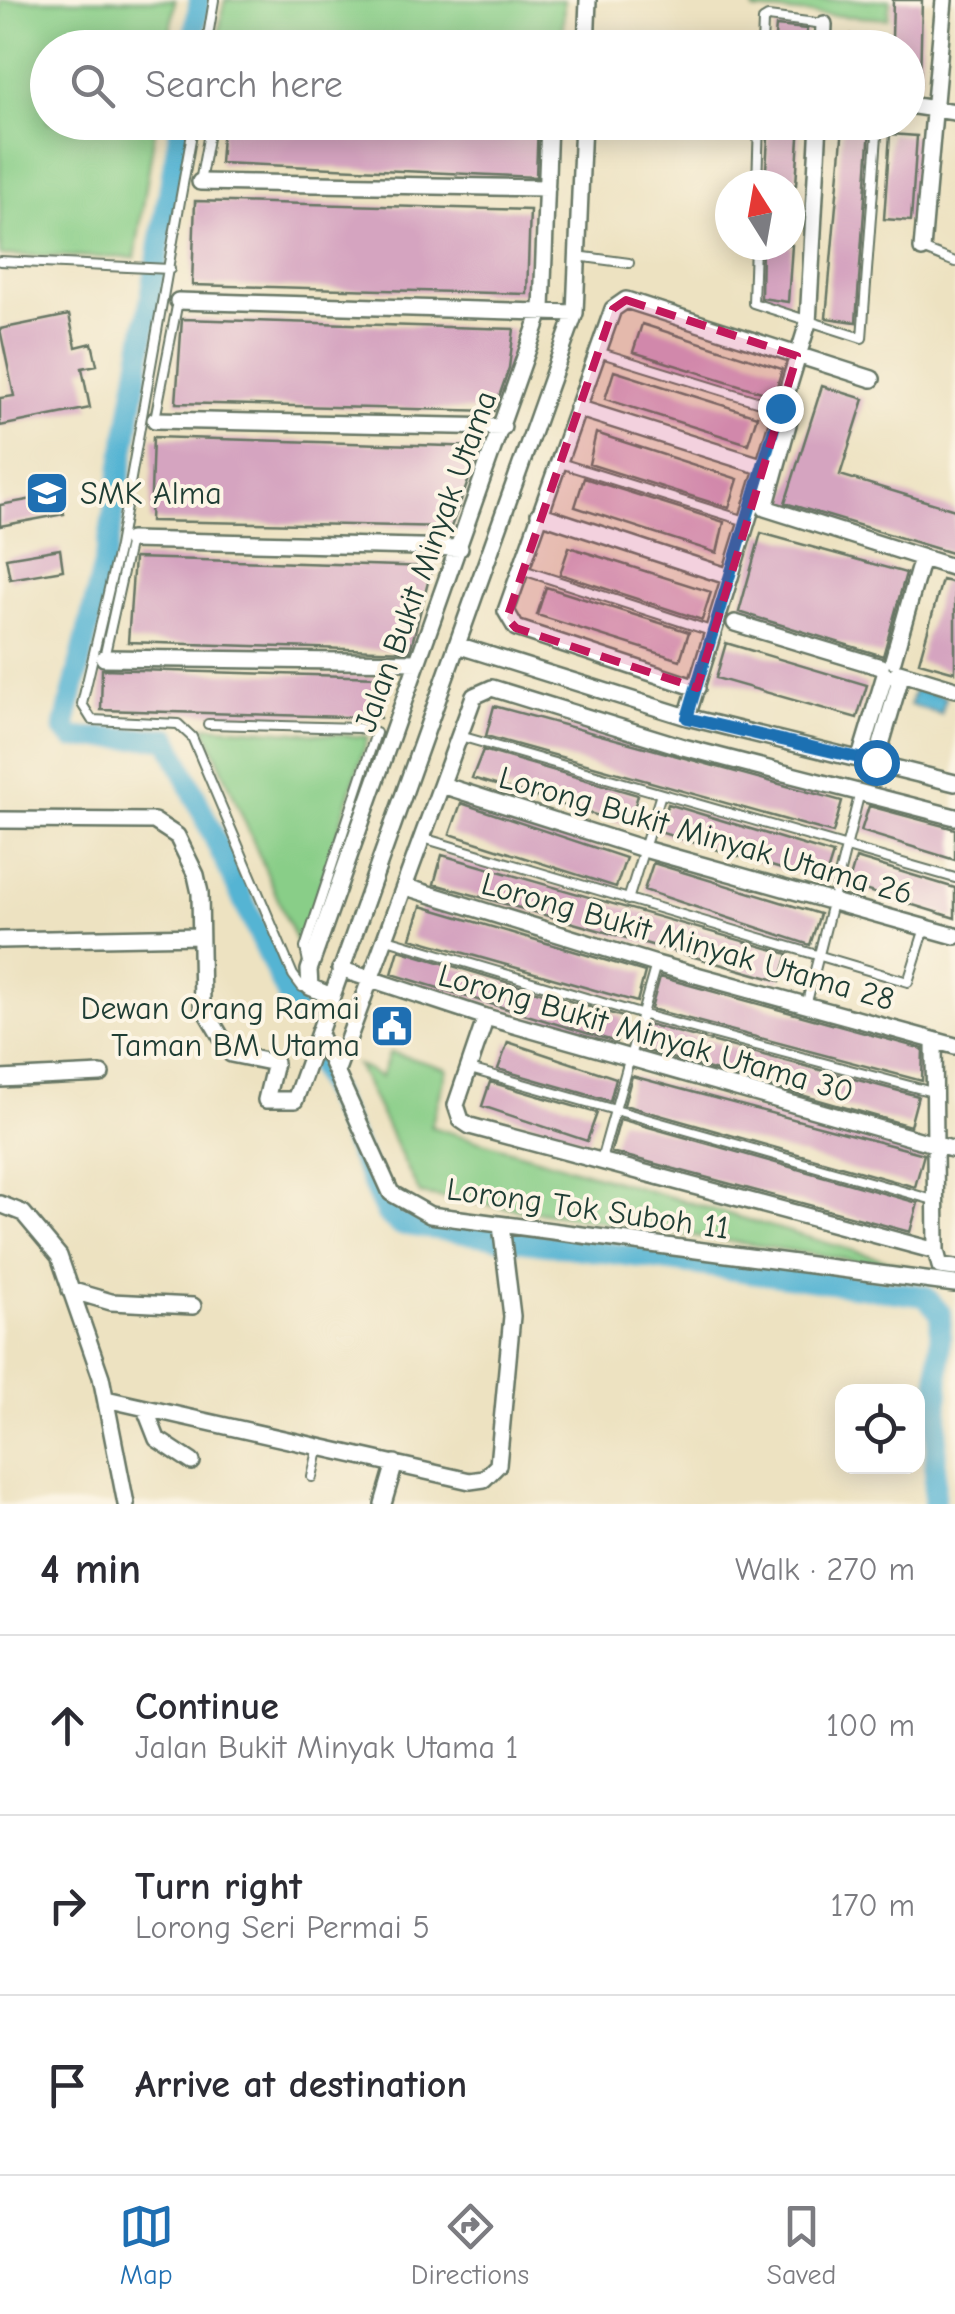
<!DOCTYPE html>
<html lang="en">
<head>
<meta charset="utf-8">
<style>
	body { margin:0; font-family:"Comic Neue",sans-serif; background:#f2f2f3; color:#2b2b33 }
	.controls { position:absolute; right:30px; bottom:30px; display:grid; overflow:hidden; border-radius:20px; box-shadow:0 5px 25px #0003 }
	.controls button { width:90px; height:90px; display:grid; place-items:center; padding:0; border:0; border-bottom:2px solid #e1e1e2; background:#fff; color:#2b2b33; font:50px sans-serif }
	.compass { position:absolute; left:715px; top:170px; width:90px; height:90px; border-radius:50%; background:#fff; box-shadow:0 5px 25px #0003; rotate:349deg }
	.stop { position:absolute; width:30px; height:30px; margin:-22px; border:8px solid #1f6fb2; border-radius:50%; background:#fff }
	.stop.end { background:#1f6fb2; border-color:#fff; box-shadow:0 2px 10px #0008 }
	.list { margin:0; padding:0; list-style:none }
	h2 { display:flex; justify-content:space-between; align-items:center; height:130px; margin:0; padding:0 40px; font-size:42px }
	h2 small { font-size:32px; font-weight:400; color:#7c7c81 }
	.list li { display:grid; grid-template-columns:65px 1fr auto; gap:30px; align-items:center; box-sizing:border-box; height:180px; padding:0 40px; border-top:2px solid #e1e1e2 }
	.list b { display:block; font-size:38px; white-space:nowrap }
	.list p { margin:0; font-size:32px; white-space:nowrap; color:#7c7c81 }
	.list em { font-size:32px; font-style:normal; color:#7c7c81 }
	.icon { flex:none; width:55px; height:55px; fill:none; stroke:currentColor; stroke-width:2; stroke-linecap:round; stroke-linejoin:round }
	.map { position:relative; flex:none; width:955px; height:1504px; overflow:hidden }
	.search { position:absolute; background:#fff; box-shadow:0 5px 25px #0003; left:30px; right:30px; top:30px; height:110px; display:flex; align-items:center; gap:25px; box-sizing:border-box; padding:0 35px; border-radius:55px; color:#7c7c81; font-size:38px }
	.sheet { height:670px; background:#fff }
	nav { display:flex; justify-content:space-around; align-items:center; box-sizing:border-box; height:140px; border-top:2px solid #e1e1e2; background:#fff; font-size:28px; color:#7c7c81 }
	nav a { display:grid; justify-items:center; gap:5px }
	nav .on { color:#1f6fb2 }
	.map>svg:first-child { display:block }
</style>
</head>
<body>
<div class="map">
<svg width="955" height="1504" viewBox="0 0 955 1504">
	<rect width="100%" height="100%" fill="#fcf5e5"/>
	<filter id="ink" filterUnits="userSpaceOnUse"><feTurbulence type="fractalNoise" baseFrequency=".01" numOctaves="2"/><feDisplacementMap in="SourceGraphic" scale="20" xChannelSelector="R" yChannelSelector="G"/><feConvolveMatrix kernelMatrix="1 2 1 2 8 2 1 2 1" color-interpolation-filters="sRGB"/></filter>
	<filter id="wash" filterUnits="userSpaceOnUse"><feTurbulence type="fractalNoise" baseFrequency=".0048" numOctaves="4" result="noise"/><feDisplacementMap in="SourceGraphic" scale="40" xChannelSelector="R" yChannelSelector="G"/><feGaussianBlur stdDeviation="2.25" result="paint"/><feColorMatrix in="noise" values="0 0 0 0 0 0 0 0 0 0 0 0 0 0 0 0 0 1.4 0 .05"/><feComposite in="paint" operator="in"/></filter>
	<g filter="url(#wash)">
		<rect width="100%" height="100%" fill="#ede2c1"/>
		<path fill="#89ce88" stroke="#54865e" stroke-width="2.5" d="M0,0H175L168,47L48,48V122L156,123L135,258L0,255Z
			M225,0H564L562,47H216Z
			M754,0H890L888,19L754,10Z
			M204,726L368,737L300,951Z
			M390,1052L447,1069L431,1127L923,1271L420,1194L357,1065L381,1077Z"/>
		<path fill="#54b4d3" stroke="#3a7884" stroke-width="2.5" d="M915,688L946,697L941,714L910,705Z"/>
		<g fill="none" stroke-linecap="round" stroke-linejoin="round">
			<path stroke="#54b4d3" stroke-width="22" d="M192,48L200,0
				M181,122L107,551L64,729L73,738H168L296,1014
				M320,1068L386,1213L399,1224L925,1296L941,1314L934,1504"/>
		</g>
		<g id="blocks">
			<path fill="#d5a4c0" d="M893,0H922L920,84H908V48H850L851,34L892,38Z
				M776,26L807,29L805,48H774Z
				M223,122H538L536,177L220,163Z
				M769,122H800L796,185H765Z
				M843,126L870,128L856,322L826,318Z
				M890,134L917,136L911,221L884,219Z
				M195,201L530,210L527,294L192,285Z
				M762,245H792L788,302L761,298Z
				M69,315L76,347L92,343L97,365L82,368L90,408L0,426V398L14,396L0,329Z
				M182,319L514,329L509,368L494,411L176,403Z
				M642,324L782,369L774,396L633,352Z
				M614,371L757,416L748,444L605,399Z
				M822,386L864,399L840,475L955,510V554L785,503Z
				M596,433L738,479L729,508L589,464Z
				M153,437L481,447L451,527L150,521Z
				M584,478L724,522L717,553L575,507Z
				M60,494L64,514L0,526V505Z
				M761,533L906,573L883,656L739,612Z
				M569,547L711,592L702,620L560,574Z
				M60,549L63,570L10,579L6,558Z
				M134,558L432,567L410,651L128,642Z
				M942,580L955,583V672L919,662Z
				M546,587L689,632L680,660L537,615Z
				M726,643L867,685L857,718L716,678Z
				M102,669L381,677L380,718L101,710Z
				M494,706L842,801L833,833L486,736Z
				M483,750L638,795L629,825L472,778Z
				M461,803L626,858L616,887L450,834Z
				M668,804L833,854L824,882L659,832Z
				M869,806L955,829V860L861,831Z
				M442,855L788,954L780,981L434,884Z
				M856,858L955,888V918L848,885Z
				M653,863L820,914L810,945L644,890Z
				M421,906L645,972L637,1002L411,938Z
				M399,950L623,1017L616,1042L392,974Z
				M660,977L923,1049L922,1081L651,1009Z
				M389,1009L404,1014L394,1043L379,1037Z
				M647,1024L918,1096L910,1126L640,1049Z
				M508,1042L616,1078L610,1101L498,1069Z
				M632,1076L924,1154L915,1187L624,1105Z
				M490,1082L597,1113L587,1141L482,1106Z
				M620,1119L918,1203L910,1232L611,1152Z"/>
		</g>
	</g>
	<g filter="url(#ink)">
		<use href="#blocks" fill-opacity="0" stroke="#677765" stroke-width="2.5"/>
		<g fill="none" stroke-linecap="round" stroke-linejoin="round">
			<g stroke="#677765" stroke-width="12">
				<path id="service" d="M206,48L214,0
					M762,48L763,20L768,17L824,24
					M194,122L119,546L82,704L92,720L178,724L192,737L293,975L302,987H310
					M200,182L211,122
					M757,185L759,122
					M755,245L753,303L862,338L878,122
					M922,249L955,262
					M577,256L629,263
					M0,261L170,269
					M598,352L779,408
					M155,419L178,301
					M557,462L746,521
					M520,569L714,632
					M104,658L130,540
					M208,724L359,728L376,733L305,948L308,962
					M460,736L955,878
					M423,838L908,982L925,928
					M628,900L660,797
					M387,939L640,1014L936,1093
					M806,1006L860,792
					M470,1069L937,1201
					M601,1160L656,964
					M312,1477L319,1446"/>
			</g>
			<g stroke="#677765" stroke-width="20">
				<path id="minor" d="M586,48L588,0
					M823,48L824,24
					M908,105L955,112
					M200,182L547,188
					M922,249L944,0
					M178,301L575,313
					M793,406L765,508L955,568
					M577,408L761,466
					M155,420L503,427
					M539,514L730,577
					M130,540L460,548
					M735,623L881,667
					M457,645L687,717L955,783
					M104,658L418,662
					M893,660L922,558
					M899,672L955,689
					M697,688L516,628L506,611L613,309L626,300L872,379
					M687,717L808,323L819,122
					M860,758L885,675
					M876,762L899,683L895,675
					M442,785L644,849L955,936
					M0,820L154,821L177,836L196,875L200,893L202,1005L231,1054L275,1063L266,1100H295L575,313L583,122
					M406,887L656,964L955,1046
					M0,940L200,936
					M340,969L486,1017L955,1150
					M331,996L310,987L309,970L542,309L549,122
					M486,1017L456,1105L461,1120L470,1126L936,1251
					M319,1034L391,1193L430,1215L955,1284
					M934,1041L936,1251L940,1266L955,1268
					M338,1067L474,696L492,688L683,747L955,817
					M0,1079L101,1074
					M0,1204L23,1213L59,1256L101,1377L126,1504
					M70,1290L111,1302L193,1306
					M106,1399L470,1481L484,1479L498,1465L512,1316L501,1225
					M146,1411L157,1439L192,1462
					M383,1504L395,1463"/>
			</g>
			<use href="#service" stroke="#fff" stroke-width="8"/>
			<use href="#minor" stroke="#fff" stroke-width="15"/>
		</g>
	</g>
	<g fill="none" stroke-linecap="round" stroke-linejoin="round" filter="url(#ink)">
		<path stroke="#1f6fb2" stroke-width="12" d="M780,408L687,718L876,762"/>
	</g>
	<path fill="#c2185b" fill-opacity="0.2" stroke="#c2185b" stroke-width="8" stroke-dasharray="20 12" stroke-linejoin="round" d="M626,300L797,356L697,688L516,628L507,618L613,309Z"/>
	<defs>
		<g id="school-square" transform="scale(2.25)"><rect x="-9" y="-9" width="18" height="18" rx="4" fill="#1f6fb2" stroke="#fcf5e5"/><path d="M0-5L7-2L0 1L-7-2ZM-4 1L0 2.5L4 1V4Q0 6-4 4Z" fill="#fff"/></g>
		<g id="civic-square" transform="scale(2.25)"><rect x="-9" y="-9" width="18" height="18" rx="4" fill="#1f6fb2" stroke="#fcf5e5"/><path d="M-.6-6.5H3V-4.5H.6V-3L4-1V1h2V6H-6V1h2V-1L-.6-3ZM-1.2 2.5V6h2.4V2.5Z" fill="#fff"/></g>
	</defs>
	<g fill-rule="evenodd">
		<use href="#school-square" x="47" y="493"/>
		<use href="#civic-square" x="392" y="1026"/>
	</g>
	<g text-anchor="middle" stroke-width="8" stroke-linejoin="round" paint-order="stroke">
		<g font-size="32" fill="#1f3d34" stroke="#fcf5e5" text-anchor="start">
			<text x="80" y="504">SMK Alma</text>
			<text x="360" y="1019" text-anchor="end">Dewan Orang Ramai<tspan x="360" dy="37">Taman BM Utama</tspan></text>
		</g>
		<g font-size="32" fill="#1f3d34" stroke="#fcf5e5">
			<text transform="translate(425 561) rotate(-70)" y="11">Jalan Bukit Minyak Utama</text>
			<text transform="translate(706 835) rotate(16)" y="11">Lorong Bukit Minyak Utama 26</text>
			<text transform="translate(688 941) rotate(16)" y="11">Lorong Bukit Minyak Utama 28</text>
			<text transform="translate(646 1033) rotate(16)" y="11">Lorong Bukit Minyak Utama 30</text>
			<text transform="translate(588 1208) rotate(8)" y="11">Lorong Tok Suboh 11</text>
		</g>
	</g>
</svg>
<div class="controls">
<button><svg class="icon" aria-label="locate" viewBox="0 0 24 24"><circle cx="12" cy="12" r="6"/><path d="M12 2v4M12 18v4M2 12h4M18 12h4"/></svg></button>
</div>
<svg class="compass" viewBox="-18 -18 36 36"><path d="M0-13l5 13h-10z" fill="#e53935"/><path d="M0 13l5-13h-10z" fill="#7c7c81"/></svg>
<div class="stop" style="left:876px;top:762px"></div>
<div class="stop end" style="left:780px;top:408px"></div>
<div class="search"><svg class="icon" aria-label="search" viewBox="0 0 24 24"><circle cx="10" cy="10" r="6"/><path d="M15 15l6 6"/></svg>Search here</div>
</div>
<section class="sheet">
<h2>4 min<small>Walk · 270 m</small></h2>
<ul class="list">
<li><svg class="icon" aria-label="ahead" viewBox="0 0 24 24"><path d="M12 20V5M6 11l6-6 6 6"/></svg><div><b>Continue</b><p>Jalan Bukit Minyak Utama 1</p></div><em>100 m</em></li>
<li><svg class="icon" aria-label="right" viewBox="0 0 24 24"><path d="M7 20v-9h11M14 6l5 5-5 5"/></svg><div><b>Turn right</b><p>Lorong Seri Permai 5</p></div><em>170 m</em></li>
<li><svg class="icon" aria-label="arrive" viewBox="0 0 24 24"><path d="M6 21V4h12l-3 4 3 4H6"/></svg><div><b>Arrive at destination</b></div></li>
</ul>
</section>
<nav>
<a class="on"><svg class="icon" aria-label="map" viewBox="0 0 24 24"><path d="M3 6l6-2 6 2 6-2v14l-6 2-6-2-6 2zM9 4v14M15 6v14"/></svg>Map</a>
<a><svg class="icon" aria-label="directions" viewBox="0 0 24 24"><path d="M12 3l9 9-9 9-9-9zM9 14v-3h6M13 9l2 2-2 2"/></svg>Directions</a>
<a><svg class="icon" aria-label="saved" viewBox="0 0 24 24"><path d="M7 4h10v16l-5-4-5 4z"/></svg>Saved</a>
</nav>
</body>
</html>
